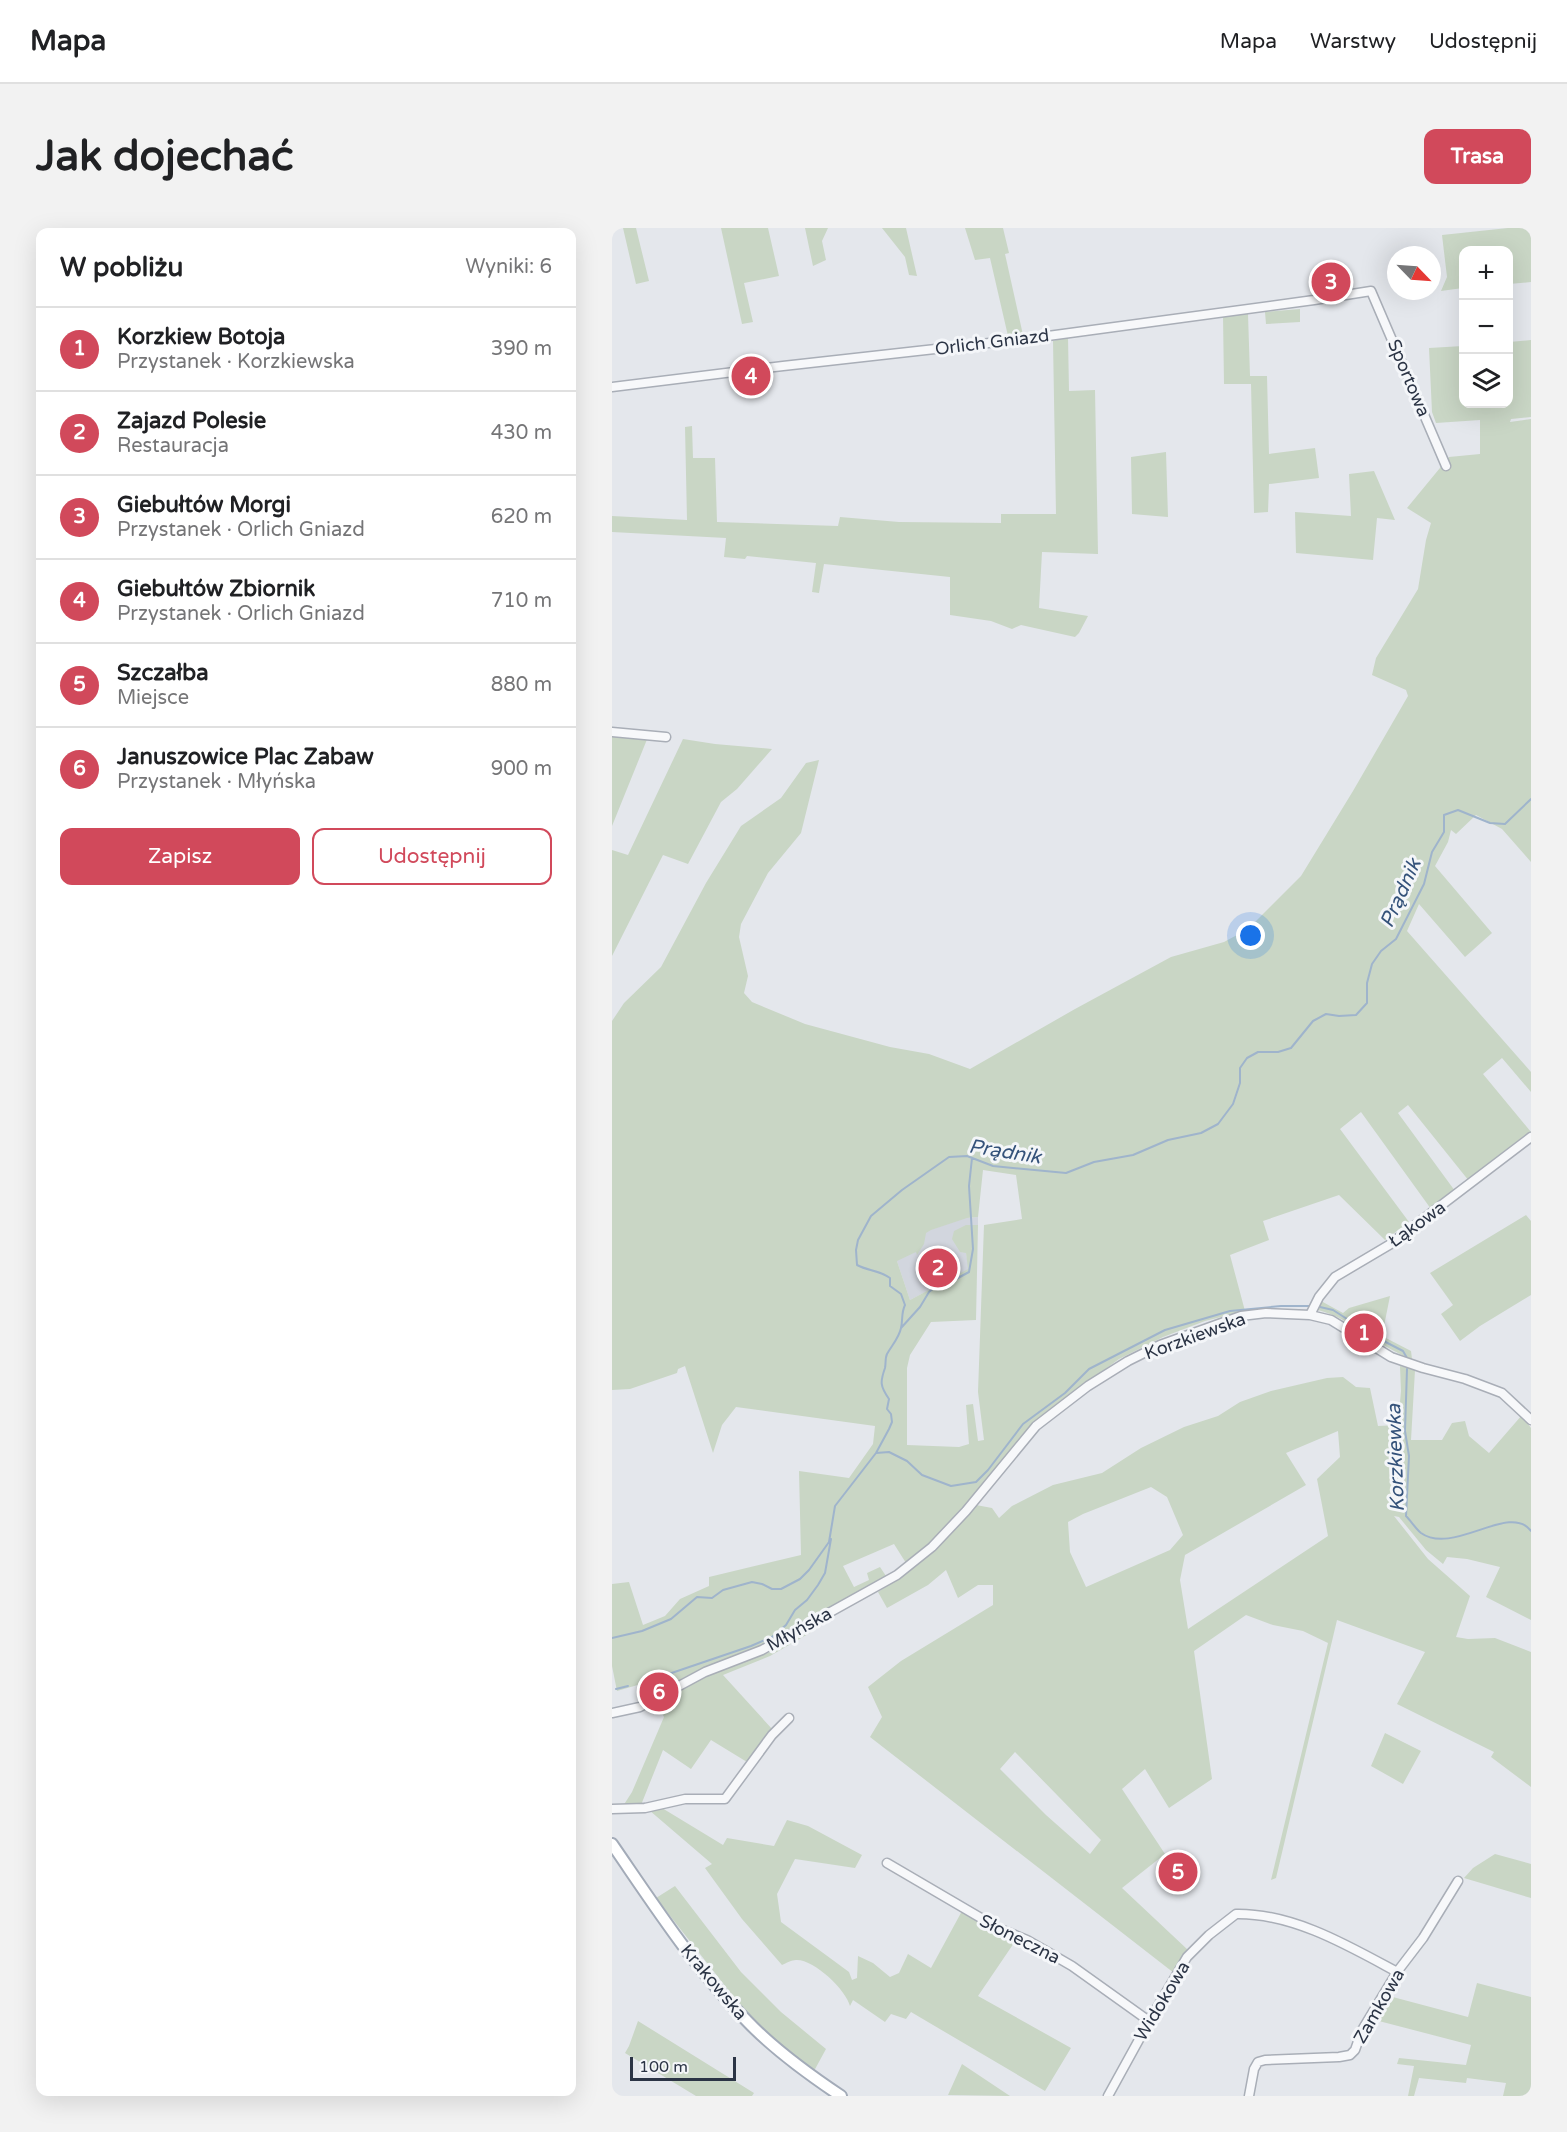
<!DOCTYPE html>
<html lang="pl">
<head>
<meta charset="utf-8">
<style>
	body { margin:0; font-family:"Varela Round",sans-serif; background:#f2f2f2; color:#202124 }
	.controls { position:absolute; right:18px; top:18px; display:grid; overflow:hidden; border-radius:12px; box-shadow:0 6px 24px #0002 }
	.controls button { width:54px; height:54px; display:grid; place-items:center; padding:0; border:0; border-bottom:2px solid #e0e0e0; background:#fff; color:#202124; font:30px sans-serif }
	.compass { position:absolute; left:775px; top:18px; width:54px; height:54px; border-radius:50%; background:#fff; box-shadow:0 6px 24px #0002; rotate:115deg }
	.scale { position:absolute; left:18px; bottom:15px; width:106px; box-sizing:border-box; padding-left:6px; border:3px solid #2b3445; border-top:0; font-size:16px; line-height:21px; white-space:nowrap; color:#2b3445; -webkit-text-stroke:4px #f4f6f9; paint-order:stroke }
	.you { position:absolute; left:639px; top:708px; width:21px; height:21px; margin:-15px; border:4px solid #fff; border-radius:50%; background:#1a73e8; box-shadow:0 0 0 9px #1a73e833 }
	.badge { display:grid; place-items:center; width:39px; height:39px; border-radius:50%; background:#d1495b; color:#fff; font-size:20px; font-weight:700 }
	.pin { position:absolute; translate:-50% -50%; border:3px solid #fff; box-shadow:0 2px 6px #0006 }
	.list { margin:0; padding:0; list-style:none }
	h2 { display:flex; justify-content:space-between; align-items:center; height:78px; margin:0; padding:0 24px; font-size:26px }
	h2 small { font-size:20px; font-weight:400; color:#757577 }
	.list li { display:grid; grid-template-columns:39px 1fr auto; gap:18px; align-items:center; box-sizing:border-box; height:84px; padding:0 24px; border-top:2px solid #e0e0e0 }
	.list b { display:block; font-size:22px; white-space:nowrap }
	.list p { margin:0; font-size:20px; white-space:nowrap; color:#757577 }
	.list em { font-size:20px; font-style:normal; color:#757577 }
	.actions { display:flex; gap:12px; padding:18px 24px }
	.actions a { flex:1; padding:14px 0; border:2px solid #d1495b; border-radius:12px; text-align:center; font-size:21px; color:#d1495b }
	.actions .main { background:#d1495b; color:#fff }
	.icon { flex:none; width:33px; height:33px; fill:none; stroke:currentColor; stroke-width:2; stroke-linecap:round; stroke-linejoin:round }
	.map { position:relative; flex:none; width:919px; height:1868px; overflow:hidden; border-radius:12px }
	header { display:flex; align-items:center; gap:36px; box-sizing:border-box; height:84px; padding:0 30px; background:#fff; border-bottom:2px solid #e0e0e0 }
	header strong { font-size:28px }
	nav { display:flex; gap:33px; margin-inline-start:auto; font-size:21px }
	.intro { display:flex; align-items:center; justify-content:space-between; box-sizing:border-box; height:144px; padding:0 36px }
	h1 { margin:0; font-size:42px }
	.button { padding:15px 27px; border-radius:12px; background:#d1495b; color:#fff; font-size:21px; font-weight:700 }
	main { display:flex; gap:36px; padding:0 36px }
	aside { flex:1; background:#fff; border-radius:12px; box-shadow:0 6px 24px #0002 }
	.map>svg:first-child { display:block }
</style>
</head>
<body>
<header>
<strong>Mapa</strong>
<nav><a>Mapa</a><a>Warstwy</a><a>Udostępnij</a></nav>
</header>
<div class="intro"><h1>Jak dojechać</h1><a class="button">Trasa</a></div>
<main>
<aside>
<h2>W pobliżu<small>Wyniki: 6</small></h2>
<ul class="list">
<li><span class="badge">1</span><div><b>Korzkiew Botoja</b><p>Przystanek · Korzkiewska</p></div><em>390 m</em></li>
<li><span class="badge">2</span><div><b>Zajazd Polesie</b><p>Restauracja</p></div><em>430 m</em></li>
<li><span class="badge">3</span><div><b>Giebułtów Morgi</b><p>Przystanek · Orlich Gniazd</p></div><em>620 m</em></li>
<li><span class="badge">4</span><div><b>Giebułtów Zbiornik</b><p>Przystanek · Orlich Gniazd</p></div><em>710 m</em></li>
<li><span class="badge">5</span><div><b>Szczałba</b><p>Miejsce</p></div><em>880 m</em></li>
<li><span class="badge">6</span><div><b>Januszowice Plac Zabaw</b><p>Przystanek · Młyńska</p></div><em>900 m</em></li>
</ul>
<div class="actions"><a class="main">Zapisz</a><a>Udostępnij</a></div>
</aside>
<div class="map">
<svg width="919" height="1868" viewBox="0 0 919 1868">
	<rect width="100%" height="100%" fill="#e4e7ec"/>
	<path fill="#d2d6de" d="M288,985L355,990L366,989V997H354V1025L357,1041L298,1072L281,1021Z"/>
	<path fill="#c9d6c5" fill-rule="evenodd" d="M11,0H24L37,53L24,56Z
		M109,0H156L167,48L132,55L141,94L130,96Z
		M193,0H216L210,13L214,32L201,38Z
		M270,0H294L305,48L297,47L293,29Z
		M353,0H391L397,25L393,26L411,107L396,108L378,30L363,32Z
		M896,0H919V54L897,56V22H852L851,60L829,63L835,49L830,7Z
		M688,81V94L654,96L653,84Z
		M636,86L638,148H655L657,226L703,220L707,250L657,256L656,284L642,285L639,156H612L611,88Z
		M456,109L457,163L483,162L486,326L430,324L427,380L476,388L467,405L463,409L409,397L400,401L379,393L338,387V349L212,336L207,365L200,364L204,335L135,328L133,331L112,329L114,310L0,304V288L75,292L73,199L80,198L81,230H103L105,294L226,298L228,289L287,294L389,295V286H444L441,113Z
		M919,112V189L899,191L898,194L919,191V634L890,601L864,587L844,606L839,602L836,614L823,638L880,705L853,729L807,676L795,703L919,844V864L890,830L871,846L919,904L857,953L796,877L786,885L843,963L819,981L749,884L728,901L797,994L773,1012L727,967L651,993L657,1012L618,1027L633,1083L593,1093L551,1109L507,1131L430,1188L320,1316L294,1335L282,1316L231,1338L242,1359L257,1352L255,1345L268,1339L274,1348L148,1419L71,1450L35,1471L29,1456L5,1463L0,1438V1356L17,1354L31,1397L53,1388L68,1371L97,1358V1349L189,1327L187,1243L237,1250L261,1216L263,1198L124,1179L110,1197L101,1225L73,1138L66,1141L65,1145L18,1161L0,1162V793L12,775L49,739L94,655L129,598L169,570L194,535L207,532L189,605L156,645L129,696L127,709L136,748L132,765L140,774L193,796L278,819L317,826L358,841L463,781L559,729L612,714L636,701L689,648L741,563L796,468L794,462L760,447L764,430L806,361L814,312L819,295L795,280L837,229L868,226V192L824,195L820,184L817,120L851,118L852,176H897V114ZM371,942L404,947L410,991L372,997L366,1164L372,1212L366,1213L361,1176L354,1177L357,1216L347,1219L295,1217V1140L298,1127L319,1094L364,1092L366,997H354L342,1003L340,1011L348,1024L354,1025L356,1041L298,1072L285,1033L304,1024L305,1027L312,1016L314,1005L319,1002L355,990L366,989Z
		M554,224L556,289L520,286L519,229Z
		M762,243L783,292L765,290L761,332L684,325L683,284L739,288L737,246Z
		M0,501L38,504L0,598Z
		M71,511L103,516L160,521L125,561L109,574L76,636L51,627L0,728V622L16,627Z
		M914,987L919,993V1067L868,1098L848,1113L829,1086L841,1077L818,1045Z
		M778,1068L770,1108L799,1123L800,1131C766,1119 741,1091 706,1082L709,1073L731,1085L737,1080Z
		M788,1138L803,1142L799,1212H830L840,1195L853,1193L857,1208L877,1225L910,1187L919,1200V1392L874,1369L888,1339L855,1331L835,1329L831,1336L814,1322L787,1289L782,1288L816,1331L858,1368L844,1409L856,1411L883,1410L919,1424V1559L879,1529L882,1524L785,1476L813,1424L725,1392L664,1650L659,1652L716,1415L691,1403L661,1397L634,1387L582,1423L600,1551L557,1580L533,1541L510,1561L553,1626L510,1660L576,1722L562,1745L258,1509L270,1489L256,1459L289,1433L381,1377V1357H366L346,1370L334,1342L316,1357L275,1380L266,1364C308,1338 331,1313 364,1277L380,1280L387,1290L400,1278L441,1257L490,1245L529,1220L572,1199L606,1188L628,1174L659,1163L715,1150L731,1149L744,1159L758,1160L766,1198L786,1197L789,1163ZM726,1203L728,1229L705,1251L716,1308L576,1401L568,1352L573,1327L694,1257L674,1225ZM539,1259L555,1269L571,1307L558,1322L474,1359L458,1324L456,1294L471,1286ZM403,1524L489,1612L478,1626L434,1587L388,1541Z
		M201,1400L203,1402L158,1428L111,1447L161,1502L135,1534L99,1512L79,1541L51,1522L29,1577L11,1578L20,1564L52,1489L44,1474L91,1450L156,1425Z
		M773,1505L809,1523L791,1556L759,1538Z
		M50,1580L111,1617L115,1610L162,1618L175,1592L196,1598L250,1627L243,1640L183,1631L165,1666L169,1694L237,1744L240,1752L245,1750L246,1728L261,1735L278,1749L287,1745L296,1726L319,1740L350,1683L404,1712L366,1768L459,1820L433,1863L299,1784L294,1791L279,1786L273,1794L241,1772L238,1778C234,1762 202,1731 184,1732C180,1732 174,1735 170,1737L130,1691L93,1640L100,1636L37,1582Z
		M883,1626L919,1636V1670L852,1650L861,1640Z
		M63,1658L129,1744L169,1784L214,1821L202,1843L165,1814L132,1782L44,1670Z
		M865,1755L919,1769V1868H891L894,1855L855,1850L854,1855L807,1850L802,1868H796L802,1838L785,1836L787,1830L854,1837L859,1817L763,1792L777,1768L856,1789Z
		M26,1793L142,1865L140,1868H84L13,1825L17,1818Z
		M350,1836L398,1868L336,1867Z"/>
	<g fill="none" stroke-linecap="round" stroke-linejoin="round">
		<path stroke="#9fb4cc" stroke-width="2" d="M708,1079L721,1082L760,1107L791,1123L795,1130
			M289,1100L308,1079L317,1064L323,1059L335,1056L357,1044L361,1021L357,958L360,930
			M795,1141L793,1203L797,1228L794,1288C799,1293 804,1301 809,1305C841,1328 898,1274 919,1303
			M264,1225L277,1224L295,1233L310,1247L339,1258L364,1254L376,1242L411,1196L453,1165L477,1141L553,1102L618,1083L669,1078H698
			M0,1410L30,1403L59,1391L85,1369L100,1370L111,1362L140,1354L150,1356L160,1361H169L188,1351L197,1342L217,1314L223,1278L264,1225L277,1201L280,1194L279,1186L275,1181L277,1171C268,1158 268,1154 273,1140C274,1135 273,1130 275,1126C280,1117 287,1110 289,1100C291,1092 289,1085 293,1077L289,1066L278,1058V1050C267,1042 256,1043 245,1037L244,1022L246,1012L259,988L290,962L337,929L355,928L381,938L454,945L482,934L521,927L556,912L589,905L606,896L621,876L628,855V840L635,830L646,824H666L679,820L701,793L714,786L727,788L744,787L755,775V755L760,736L769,723L784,711L812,656L820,624L832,604V587L846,582L878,595L893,596L919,571
			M39,1452L139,1418L160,1409L174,1397L183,1382L195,1372L206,1357L213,1345L219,1311
			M4,1461L16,1458"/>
		<g stroke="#a9aeb7" stroke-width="11">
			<path id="minor" d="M0,159L171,138L421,110L702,72L759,63L834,238
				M0,504L54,509
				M698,1087L707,1069L723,1049L777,1017L919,909
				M0,1485L28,1479L93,1444L150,1422L285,1347L320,1319L354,1283L424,1198L476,1158L516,1133L548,1117L629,1088L654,1085L698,1087L719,1092L779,1129L811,1140L853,1151L890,1165L919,1192
				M0,1581L33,1580L73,1571H113L160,1507L177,1490
				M275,1635L386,1700L415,1712L460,1738L537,1793
				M496,1868L540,1788L575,1729L597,1707L624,1686C681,1685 737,1718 785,1744
				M637,1868L642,1841L646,1834L653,1832L727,1829L738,1827L743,1822L750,1802L785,1744L811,1710L846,1653"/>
		</g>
		<g stroke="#a3abb8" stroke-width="14">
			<path id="major" d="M0,1616C42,1677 83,1741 136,1794C163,1822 196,1846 229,1868"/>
		</g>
		<use href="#minor" stroke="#f7f8fa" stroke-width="8"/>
		<use href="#major" stroke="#fff" stroke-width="10"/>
	</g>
	<g text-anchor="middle" stroke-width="6" stroke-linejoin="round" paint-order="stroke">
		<g font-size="18" fill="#2b3445" stroke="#f4f6f9">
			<text transform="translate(380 114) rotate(-7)" y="6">Orlich Gniazd</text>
			<text transform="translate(797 150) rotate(67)" y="6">Sportowa</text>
			<text transform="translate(805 996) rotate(-36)" y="6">Łąkowa</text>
			<text transform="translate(583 1108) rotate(-20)" y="6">Korzkiewska</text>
			<text transform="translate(187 1401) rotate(-29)" y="6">Młyńska</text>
			<text transform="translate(408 1711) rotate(27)" y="6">Słoneczna</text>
			<text transform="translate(102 1754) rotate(50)" y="6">Krakowska</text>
			<text transform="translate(550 1773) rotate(-59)" y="6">Widokowa</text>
			<text transform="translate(767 1778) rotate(-60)" y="6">Zamkowa</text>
		</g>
		<g font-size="20" font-style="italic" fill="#34527a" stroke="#f4f6f9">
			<text transform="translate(788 665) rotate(-66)" y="7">Prądnik</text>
			<text transform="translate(393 923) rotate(9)" y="7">Prądnik</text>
			<text transform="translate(783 1230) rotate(-92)" y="7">Korzkiewka</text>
		</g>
	</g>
</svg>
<div class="controls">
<button>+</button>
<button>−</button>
<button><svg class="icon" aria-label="layers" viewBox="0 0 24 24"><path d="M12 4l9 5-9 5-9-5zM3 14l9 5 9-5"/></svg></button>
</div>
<svg class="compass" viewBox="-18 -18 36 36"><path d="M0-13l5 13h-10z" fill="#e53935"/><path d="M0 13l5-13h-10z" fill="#757577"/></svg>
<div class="scale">100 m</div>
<div class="you"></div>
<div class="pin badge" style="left:752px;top:1105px">1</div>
<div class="pin badge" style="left:326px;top:1040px">2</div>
<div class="pin badge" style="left:719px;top:54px">3</div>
<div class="pin badge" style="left:139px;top:148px">4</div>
<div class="pin badge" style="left:566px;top:1644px">5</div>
<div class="pin badge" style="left:47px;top:1464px">6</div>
</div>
</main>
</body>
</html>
